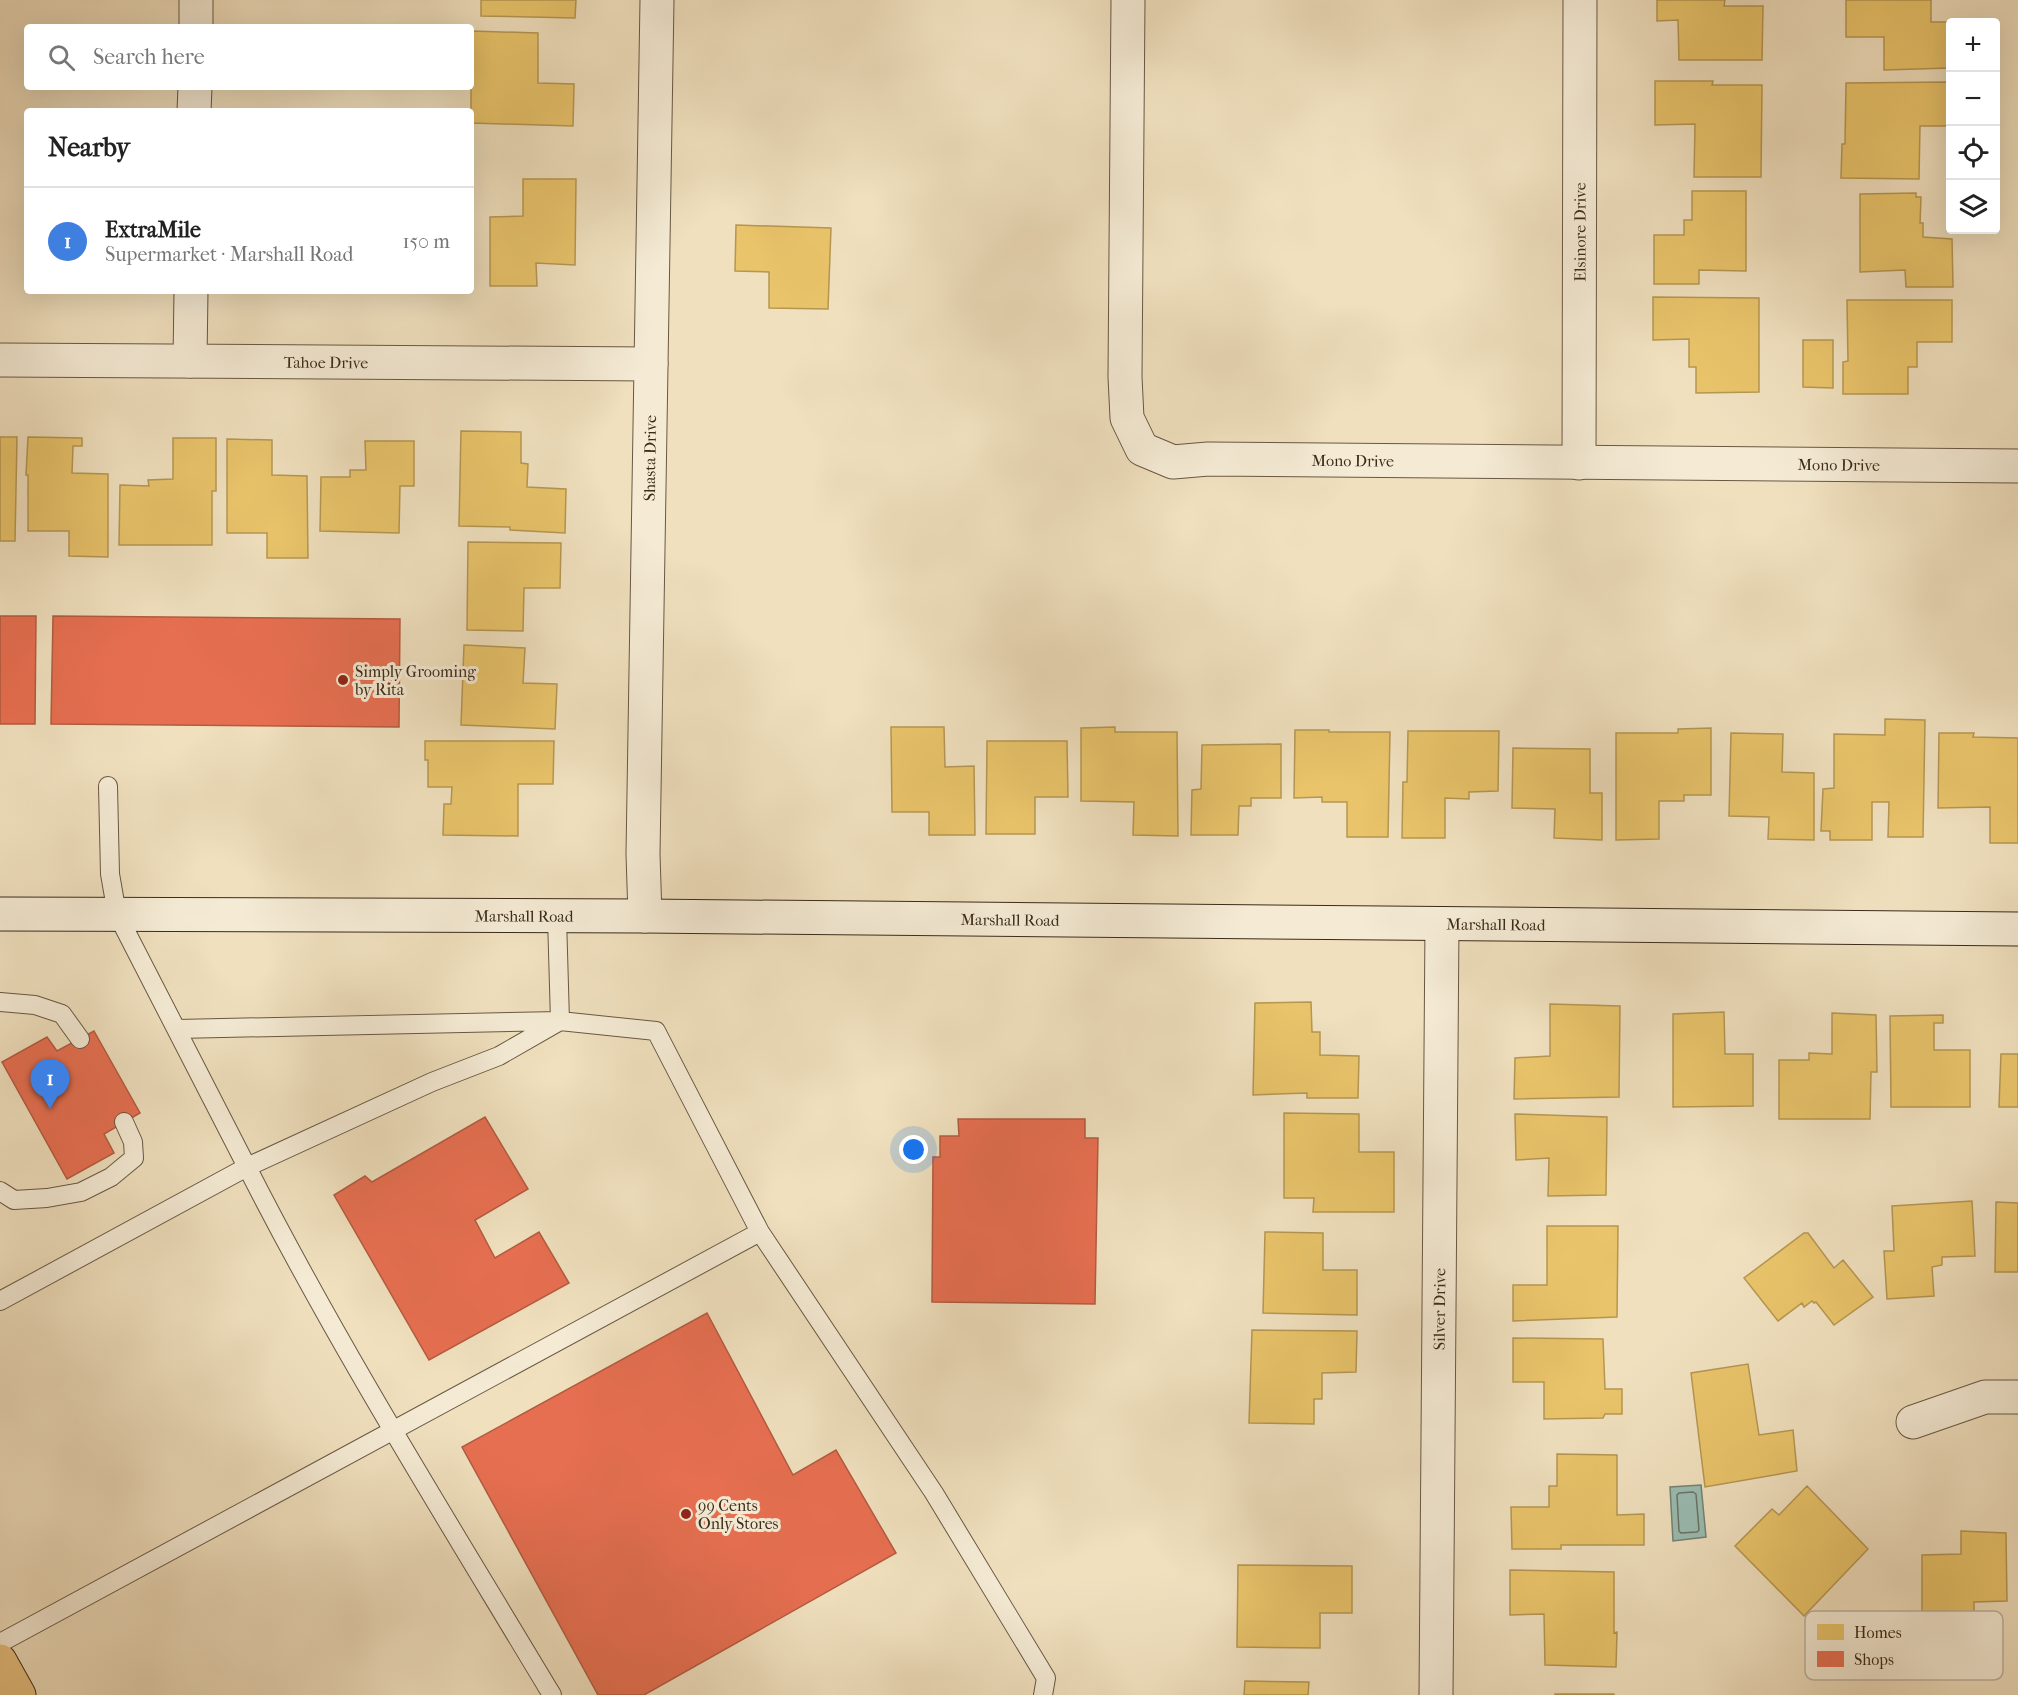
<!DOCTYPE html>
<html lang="en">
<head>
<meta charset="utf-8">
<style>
	body { margin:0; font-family:"IM FELL French Canon",serif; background:#f6f6f6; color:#222 }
	.controls { position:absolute; right:18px; top:18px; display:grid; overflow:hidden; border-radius:6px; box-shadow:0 6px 24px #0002 }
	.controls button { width:54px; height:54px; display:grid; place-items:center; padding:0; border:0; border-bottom:2px solid #e0e0e0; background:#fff; color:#222; font:30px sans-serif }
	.you { position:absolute; left:914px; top:1150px; width:21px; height:21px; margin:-15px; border:4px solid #fff; border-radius:50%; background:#1a73e8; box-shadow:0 0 0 9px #1a73e833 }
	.badge { display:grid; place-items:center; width:39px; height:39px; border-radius:50%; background:#8f2418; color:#fff; font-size:20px; font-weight:700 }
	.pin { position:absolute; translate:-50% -50px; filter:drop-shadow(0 2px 3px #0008) }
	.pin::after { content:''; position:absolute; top:32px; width:21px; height:18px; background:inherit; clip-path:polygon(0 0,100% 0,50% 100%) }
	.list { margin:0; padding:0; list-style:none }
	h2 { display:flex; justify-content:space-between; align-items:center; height:78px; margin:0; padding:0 24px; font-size:26px }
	h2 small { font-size:20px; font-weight:400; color:#767676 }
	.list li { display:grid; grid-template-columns:39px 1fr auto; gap:18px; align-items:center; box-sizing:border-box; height:108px; padding:0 24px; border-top:2px solid #e0e0e0 }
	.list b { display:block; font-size:22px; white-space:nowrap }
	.list p { margin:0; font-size:20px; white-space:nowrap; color:#767676 }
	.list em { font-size:20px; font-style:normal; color:#767676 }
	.icon { flex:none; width:33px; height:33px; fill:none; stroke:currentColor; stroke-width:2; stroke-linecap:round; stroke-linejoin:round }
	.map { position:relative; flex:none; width:2018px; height:1695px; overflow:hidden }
	.search { position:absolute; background:#fff; box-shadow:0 6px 24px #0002; left:24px; top:24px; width:450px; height:66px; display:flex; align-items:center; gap:15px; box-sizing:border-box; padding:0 21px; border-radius:6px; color:#767676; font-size:22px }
	.panel { position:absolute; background:#fff; box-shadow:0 6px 24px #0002; left:24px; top:108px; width:450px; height:186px; border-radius:6px }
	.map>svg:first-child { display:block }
</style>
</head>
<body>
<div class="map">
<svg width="2018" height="1695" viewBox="0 0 2018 1695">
	<rect width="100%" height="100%" fill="#f0e0be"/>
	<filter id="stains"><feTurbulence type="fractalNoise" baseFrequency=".00333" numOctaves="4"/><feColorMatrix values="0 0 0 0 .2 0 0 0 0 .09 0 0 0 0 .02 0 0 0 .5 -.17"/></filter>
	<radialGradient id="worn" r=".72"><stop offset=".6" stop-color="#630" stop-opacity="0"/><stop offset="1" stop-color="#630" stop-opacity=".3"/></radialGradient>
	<path fill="#9abdb3" stroke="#748376" stroke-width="1.5" d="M1701,1485L1706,1537L1673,1541L1670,1487Z"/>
	<path fill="#e9c46a" stroke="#b59652" stroke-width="1.5" d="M481,0H576L575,18L481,16Z
		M1657,0H1725L1724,6H1763L1762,60H1679L1678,20L1657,21Z
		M1846,0H1931V22H1954H1950V68L1884,70V37H1846Z
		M471,31L538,33V83L574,84L573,126L471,123Z
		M1655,81H1713L1712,85H1762L1761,177H1694L1695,124L1655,125Z
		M1950,82V126H1920L1919,179L1841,178L1842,144H1845L1846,83Z
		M523,179H576L575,265L536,263L537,286H490V217L523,216Z
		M1692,191H1746V271L1699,270V284H1654V235H1684V220H1692Z
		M1916,193V197H1921L1920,223H1923V237L1952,239L1953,287H1906L1905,270L1860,272V194Z
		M736,225L831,228L828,309L769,308V272L735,271Z
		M1653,297L1759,298V392L1696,393V367H1689V339L1653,340Z
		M1847,300H1952V342H1917V367H1908V394H1843V362L1848,361Z
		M1803,340H1833V388L1803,387Z
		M461,431L521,432V463L528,464L527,487L566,489L565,533L510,530V527L459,526Z
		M0,437H17L15,541H0Z
		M28,437L82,438V446H73L72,473L108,474V557L69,556V531H28V475H26Z
		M173,438H216V491H212V545H119L120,485L149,486L148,480L173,479Z
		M227,439L272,440V475L307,476L308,558H267V533H227Z
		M365,441H414V486H400L399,533L320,531L321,477H350V470H366Z
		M468,542L561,543L560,588H524L523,631L467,630Z
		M464,645L525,648L523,683L557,684L555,729L461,725Z
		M1885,719L1925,720L1923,837H1888L1889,802H1872V840H1830V831H1821L1823,789L1834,788V734L1885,735Z
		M891,727H944L945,767L974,766L975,835H929V812H892Z
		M1115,727V732H1177L1178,836L1133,835L1134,802L1081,801V728Z
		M1711,728V795H1684V801H1659V839L1616,840V733H1678V729Z
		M1295,730H1329V732H1390L1388,837H1347V802H1322V797L1294,798Z
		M1408,731H1499L1498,791L1469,792V799L1445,798V838H1402L1403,782H1407Z
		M1731,733L1783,734L1782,772L1814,773V840L1768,839L1769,817L1729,816Z
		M1939,733H1974L1973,737L2018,738V843H1990V807L1938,808Z
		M425,741H554L553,784H518V836L443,835L444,804H451L452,787H428V760H425Z
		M987,741H1067L1068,797H1035V834H986Z
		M1281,744V798H1251V806H1239L1238,835H1191L1192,790L1201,789L1202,745Z
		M1513,748L1590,749V793H1602V840L1554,838L1555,809L1512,808Z
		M1311,1002L1312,1032H1320V1055L1359,1056L1358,1098H1307V1093L1253,1095L1255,1003Z
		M1550,1004L1620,1006L1619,1097L1514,1099L1515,1058L1550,1056Z
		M1724,1012L1725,1054H1753V1106L1673,1107V1014Z
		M1832,1013L1876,1015L1877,1072H1871L1870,1119H1779V1060H1809V1053L1832,1054Z
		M1943,1015V1023H1934V1050H1970V1107H1891L1890,1016Z
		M2001,1054H2018V1107H1999Z
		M1284,1113L1359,1114V1152H1394V1212H1313L1314,1198H1284Z
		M1515,1114L1607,1117L1606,1195L1548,1196L1549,1158L1516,1160Z
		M1972,1201L1975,1256L1942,1257V1265L1932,1267L1934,1296L1887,1299L1884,1251H1894L1892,1206Z
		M1996,1202L2018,1203V1272H1995Z
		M1547,1226H1618L1617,1317L1513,1321V1285H1547Z
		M1265,1232L1323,1233V1270H1357V1315L1263,1313Z
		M1804,1233H1808L1834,1268L1843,1260L1873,1297L1834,1325L1816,1302L1814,1303L1812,1301L1804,1307L1802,1303L1778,1321L1744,1278Z
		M1252,1330L1357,1331L1356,1372L1322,1373V1399H1314V1424L1249,1423Z
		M1513,1338L1603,1339L1605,1389H1622V1414H1605L1603,1418L1544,1419V1382H1513Z
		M1748,1364L1759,1435L1793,1430L1797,1471L1705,1487L1691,1373Z
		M1557,1454L1617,1455V1515L1644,1514V1545H1561V1549H1512L1511,1507H1549V1486H1557Z
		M1807,1486L1868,1549L1804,1616L1735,1546L1772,1509L1779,1515Z
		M1961,1531L2006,1533L2007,1601L1974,1602V1639L1922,1638V1555L1961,1554Z
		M1238,1565L1352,1566V1613H1320V1648L1237,1647Z
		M1510,1570L1614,1572V1633L1617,1632L1616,1667L1545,1665L1544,1614L1510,1615Z
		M1245,1681L1309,1682L1308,1695H1244Z
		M1555,1694H1614V1695H1555Z"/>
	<path fill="#e76f51" stroke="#b35b40" stroke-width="1.5" d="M0,616H36L35,724H0Z
		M53,616L400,619L399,727L51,724Z
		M94,1031L140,1113L104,1134L114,1153L67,1179L2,1062L47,1037L57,1051Z
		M485,1117L528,1189L475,1220L495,1258L539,1232L569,1283L429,1360L334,1195L365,1176L372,1182Z
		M958,1119H1085V1138H1098L1095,1304L932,1302L933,1157H940V1136H959Z
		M707,1313L793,1475L836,1450L896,1553L644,1695H598L462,1447Z"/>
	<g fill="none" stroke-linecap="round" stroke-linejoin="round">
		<path stroke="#6a7466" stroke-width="1.5" d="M1693,1492L1696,1494L1699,1530L1697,1532L1681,1533L1679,1531L1677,1495L1679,1493Z"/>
		<g stroke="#685843" stroke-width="20">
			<path id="lane" d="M557,917L560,1021L656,1031L760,1232
				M0,1002L35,1005L62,1014L80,1039
				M177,1029L559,1021
				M0,1191L14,1200L47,1198L81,1192L111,1177L134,1158L133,1142L124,1122
				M0,1301L247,1167L117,914L110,874L108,786
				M0,1643L760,1232L934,1493L1046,1678L1043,1695
				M552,1695C447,1520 339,1348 247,1167L432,1082L499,1056L560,1021"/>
		</g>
		<g stroke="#685843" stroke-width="35">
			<g id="street">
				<path id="s1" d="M1128,0L1125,377L1127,418L1142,449L1173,462L1208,459L2018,466"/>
				<path d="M196,27V0"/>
				<path d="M194,111L195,87"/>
				<path id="s2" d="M0,360L651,364"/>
				<path d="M190,361L191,291"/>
				<path id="s3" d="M1579,463L1580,0"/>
				<path id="s4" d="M645,916L643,854L657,0"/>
				<path d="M1913,1422L1985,1397H2018"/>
				<path id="s5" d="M1436,1695L1442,924"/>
			</g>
		</g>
		<g stroke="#3b2b1a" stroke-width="35">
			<g id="secondary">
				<path id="s6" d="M0,914L645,916L2018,929"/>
			</g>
		</g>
		<g stroke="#3b2b1a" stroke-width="35">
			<path id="primary" d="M0,1661L19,1695"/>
		</g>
		<use href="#lane" stroke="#f5ebd5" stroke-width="18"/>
		<use href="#street" stroke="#f5ebd5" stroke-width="33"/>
		<use href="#secondary" stroke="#f5ebd5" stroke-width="33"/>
		<use href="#primary" stroke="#e8c07f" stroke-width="33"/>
	</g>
	<g fill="#8f2418" stroke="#f5ebd5" stroke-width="2">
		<circle cx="343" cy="680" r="6"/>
		<circle cx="686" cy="1514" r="6"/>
	</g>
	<g text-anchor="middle" stroke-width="6" stroke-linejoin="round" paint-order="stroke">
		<g font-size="16" fill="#3b2b1a" stroke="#f5ebd5">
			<text dy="6" stroke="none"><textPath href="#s3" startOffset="231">Elsinore Drive</textPath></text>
			<text dy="6" stroke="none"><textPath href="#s2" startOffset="326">Tahoe Drive</textPath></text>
			<text dy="6" stroke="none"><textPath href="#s4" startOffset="458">Shasta Drive</textPath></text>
			<text dy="6" stroke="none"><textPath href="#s1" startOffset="666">Mono Drive</textPath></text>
			<text dy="6" stroke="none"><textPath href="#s1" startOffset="1152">Mono Drive</textPath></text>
			<text dy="6" stroke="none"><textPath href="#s6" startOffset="524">Marshall Road</textPath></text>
			<text dy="6" stroke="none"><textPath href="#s6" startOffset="1010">Marshall Road</textPath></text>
			<text dy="6" stroke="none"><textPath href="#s6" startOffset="1496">Marshall Road</textPath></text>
			<text dy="6" stroke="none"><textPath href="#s5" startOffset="386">Silver Drive</textPath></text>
		</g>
		<g font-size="16" fill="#3b2b1a" stroke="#f5ebd5" text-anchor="start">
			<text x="355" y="677">Simply Grooming<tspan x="355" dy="18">by Rita</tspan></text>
			<text x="698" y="1511">99 Cents<tspan x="698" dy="18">Only Stores</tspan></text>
		</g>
	</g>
	<rect x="1805" y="1611" width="198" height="69" rx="9" fill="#f5ebd5" stroke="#bdb19d" stroke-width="1.5"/>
	<rect x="1817" y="1624" width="27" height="16" fill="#e9c46a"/>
	<rect x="1817" y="1651" width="27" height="16" fill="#e76f51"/>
	<g font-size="16" fill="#3b2b1a">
		<text x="1854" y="1638">Homes</text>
		<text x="1854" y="1665">Shops</text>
	</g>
	<rect width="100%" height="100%" filter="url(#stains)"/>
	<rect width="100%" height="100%" fill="url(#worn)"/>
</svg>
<div class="controls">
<button>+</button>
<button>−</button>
<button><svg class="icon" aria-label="locate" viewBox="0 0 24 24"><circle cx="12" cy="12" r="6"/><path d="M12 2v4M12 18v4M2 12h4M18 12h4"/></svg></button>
<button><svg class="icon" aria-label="layers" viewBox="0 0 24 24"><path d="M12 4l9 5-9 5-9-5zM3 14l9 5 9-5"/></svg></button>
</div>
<div class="you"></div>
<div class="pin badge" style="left:50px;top:1109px;background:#3f7fe0">1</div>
<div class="search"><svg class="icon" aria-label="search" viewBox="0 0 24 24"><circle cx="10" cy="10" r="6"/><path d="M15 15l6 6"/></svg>Search here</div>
<section class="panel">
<h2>Nearby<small></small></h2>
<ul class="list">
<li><span class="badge" style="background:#3f7fe0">1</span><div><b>ExtraMile</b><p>Supermarket · Marshall Road</p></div><em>150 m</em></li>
</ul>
</section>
</div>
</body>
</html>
